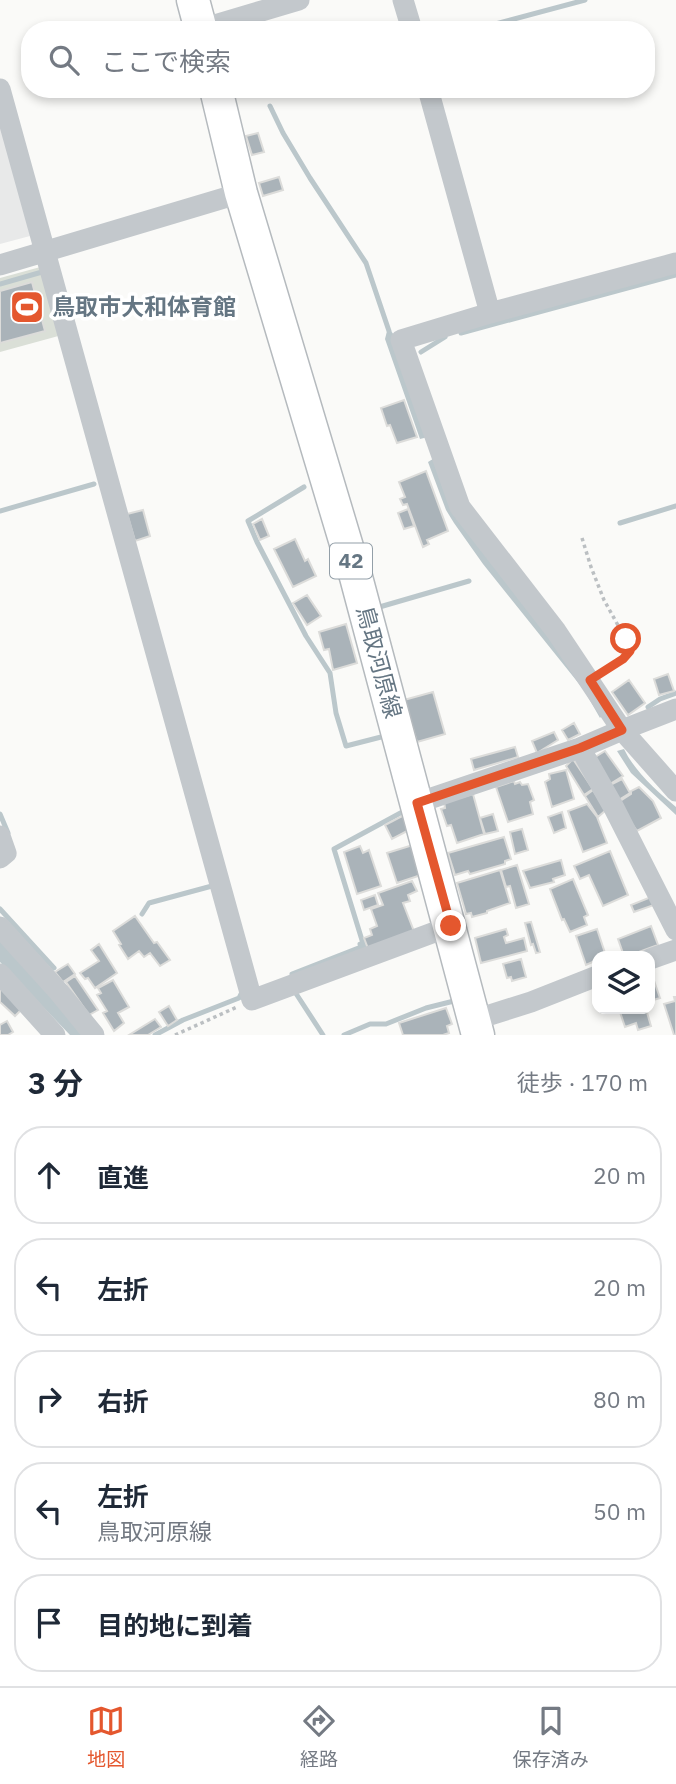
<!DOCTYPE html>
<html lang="ja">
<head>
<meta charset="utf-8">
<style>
	body { margin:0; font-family:"IBM Plex Sans","Noto Sans JP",sans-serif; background:#f6f6f7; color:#1f2937 }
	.controls { position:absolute; right:21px; bottom:21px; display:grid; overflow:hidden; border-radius:14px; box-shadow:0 4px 10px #0003 }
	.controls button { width:63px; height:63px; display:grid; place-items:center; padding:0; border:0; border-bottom:2px solid #e0e1e3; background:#fff; color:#1f2937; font:35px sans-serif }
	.stop { position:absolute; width:21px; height:21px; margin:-16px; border:5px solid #e4572e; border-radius:50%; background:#fff }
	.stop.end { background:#e4572e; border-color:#fff; box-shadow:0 2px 7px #0008 }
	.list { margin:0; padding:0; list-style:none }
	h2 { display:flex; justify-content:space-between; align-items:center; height:91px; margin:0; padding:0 28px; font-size:30px }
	h2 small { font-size:23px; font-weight:400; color:#747a83 }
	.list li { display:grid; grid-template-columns:46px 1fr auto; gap:21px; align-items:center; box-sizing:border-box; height:98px; margin:0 14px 14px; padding:0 14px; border:2px solid #e0e1e3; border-radius:28px }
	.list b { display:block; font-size:26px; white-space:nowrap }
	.list p { margin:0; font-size:23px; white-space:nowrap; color:#747a83 }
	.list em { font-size:23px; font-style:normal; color:#747a83 }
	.icon { flex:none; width:38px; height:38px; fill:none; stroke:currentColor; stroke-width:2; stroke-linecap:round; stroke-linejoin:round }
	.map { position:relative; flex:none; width:676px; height:1035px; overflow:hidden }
	.search { position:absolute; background:#fff; box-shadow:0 4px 10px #0003; left:21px; right:21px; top:21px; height:77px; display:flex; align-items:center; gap:18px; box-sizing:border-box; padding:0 24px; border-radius:28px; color:#747a83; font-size:26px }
	.sheet { height:651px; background:#fff }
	nav { display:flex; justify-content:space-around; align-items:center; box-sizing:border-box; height:98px; border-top:2px solid #e0e1e3; background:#fff; font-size:19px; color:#747a83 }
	nav a { display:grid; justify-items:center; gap:4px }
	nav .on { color:#e4572e }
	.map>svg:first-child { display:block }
</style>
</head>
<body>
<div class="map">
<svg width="676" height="1035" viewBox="0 0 676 1035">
	<rect width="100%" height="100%" fill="#fafaf8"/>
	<path fill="#e8e9e9" d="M0,105L30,236L0,244Z"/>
	<path fill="#dadfd7" d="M44,266L62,335L0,352V278Z"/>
	<path fill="#bbc7cb" d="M388,327L394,335L428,437L420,439L385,339Z
		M436,457L521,600L604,713L600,718L584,690L483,564L454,523L446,510L428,462Z
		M624,749C635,772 657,791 676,807V815L631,773L617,751Z
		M0,938L87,1035H70L0,962Z"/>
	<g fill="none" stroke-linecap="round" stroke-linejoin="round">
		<path stroke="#bbc7cb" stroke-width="5" d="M473,30L585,0
			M270,106L283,133L310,178L366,263L389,331
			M0,284L42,272
			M461,333L676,275
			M421,352L445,337
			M304,487L248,521L257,542L306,636L330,673L336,713L346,746L385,736L386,738
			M0,511L94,484
			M620,523L676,506
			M376,608L469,581
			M648,707L660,699L676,693
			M0,814L8,833
			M0,909L54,968
			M142,914L149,903L212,886
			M362,951L365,950L334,849L406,810V808
			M292,974L361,947L360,944
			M295,992L323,1035
			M155,1035L183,1020L239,998L242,992
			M344,1035L370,1024H386L426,1008L458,1000"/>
	</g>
	<path fill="#aab3b9" stroke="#dcdcda" stroke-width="2" d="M258,133L264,152L252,155L246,136Z
		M279,177L283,190L263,196L259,183Z
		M32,282L45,331L0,343V291Z
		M404,400L417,437L397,443L390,425L387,426L381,408Z
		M426,471L448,531L427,540L429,544L423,547L407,504L403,505L400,499L405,497L399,482Z
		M408,509L414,526L404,529L398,513Z
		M143,510L150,536L135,541L127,514Z
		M262,519L269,536L260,540L253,524Z
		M295,539L305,561L308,559L316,576L293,587L274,549Z
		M307,595L321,616L307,625L293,603Z
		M346,624L357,663L333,670L329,649L324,650L319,632Z
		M668,674L674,691L659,695L654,679Z
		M629,680L645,703L628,715L612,692Z
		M433,692L445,734L417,742L404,700Z
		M574,723L580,734L568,740L562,730Z
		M554,732L558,740L537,753L532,741Z
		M515,747L518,757L474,770L471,759Z
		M605,751L623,776L610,784L592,759Z
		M573,759L593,789L584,795L566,766Z
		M566,770L574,799L552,807L545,782L550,779L549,774Z
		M622,779L630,793L617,801L608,786Z
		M514,781L515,784L520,782L522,785L528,784L534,800L530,802L533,814L508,822L496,787Z
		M639,787L653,801L661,818L637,831L617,803L631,794V791Z
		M593,790L606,810L598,817L585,796Z
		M473,794L484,834L457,843L451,825L447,826L441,809L445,808L444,802Z
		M587,804L597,817L607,843L583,852L568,811Z
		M562,812L566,828L554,833L548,817Z
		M406,814L413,828L392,839L385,825Z
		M493,814L498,831L485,834L480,818Z
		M522,829L528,850L515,854L510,832Z
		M504,837L511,859L505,861V864L470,874L468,871L455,875L448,853Z
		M416,844L421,875L397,883L387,853Z
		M360,846L363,853L369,850L381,886L357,894L344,852Z
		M610,851L628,895L603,906L589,875L580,879L574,866Z
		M561,860L565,875L553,879L554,882L530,888L523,871Z
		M517,865L529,904L516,908L510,886L506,887L501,870Z
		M500,870L510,903L487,911V913L472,917L471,913L466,914L457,883Z
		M573,879L588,915L584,917L587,925L570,932L564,919L562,920L550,889Z
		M412,881L417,891L408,895L410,901L403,903L415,934L369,951L364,938L372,935L370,929L377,926L371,909L383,905L378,893Z
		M375,895L378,905L364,910L361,900Z
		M651,897L654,905L634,912L631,905Z
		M135,916L154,943L157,942L170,960L160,966L150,953L144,957L139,951L128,959L119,945L121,944L113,931Z
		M531,922L540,952L536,953L533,944L531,945L525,923Z
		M651,926L658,945L628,956H624L618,939Z
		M506,929L508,935L504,937L506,943L524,938L527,951L481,963L475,938Z
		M597,929L606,956H597V960L586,965L576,936Z
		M99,944L117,973L95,988L88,978L85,979L80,973L99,961L91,950Z
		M521,959L526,977L512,981L511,977L507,978L503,964Z
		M68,964L75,974L63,982L55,972Z
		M651,972L660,998L650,1001V973Z
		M75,976L98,1010L89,1015L66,982Z
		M113,980L129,1007L118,1013L124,1023L114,1031L103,1013L107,1011L97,995L101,993L98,988Z
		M0,988L22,1009L15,1016L0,1002Z
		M674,997H676V1035H674L664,1004L675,1001Z
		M169,1006L177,1020L168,1026L159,1012Z
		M446,1008L452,1024L447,1026L449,1033L443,1035H403L399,1023Z
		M619,1009H646L651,1026L638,1030L636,1023L625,1027Z
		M155,1019L161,1027L148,1035H129Z
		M7,1021L13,1032L8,1035H0V1025Z"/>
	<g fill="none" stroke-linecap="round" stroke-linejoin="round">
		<g stroke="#b5babe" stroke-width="35">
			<path id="primary" d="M193,0L201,30
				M216,89L241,193L356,577L478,1035"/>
		</g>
		<path stroke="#bbbfc2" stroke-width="3.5" stroke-dasharray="3.5 3.5" stroke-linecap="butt" d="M582,538L591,567L604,600L630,647V651L623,658L605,670
			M175,1035L237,1007"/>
		<path stroke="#c3c8cc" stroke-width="21" d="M403,0L412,30
			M201,29L299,0
			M0,89L252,1000L451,926
			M428,89L490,313
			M676,263L490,313L401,340L460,507L556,631L622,730L676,791
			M0,265L241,193
			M580,748L614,808L676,930
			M417,803L580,748L622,730L676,709
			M0,836L6,853L0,858
			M0,927L59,992L94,1035
			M650,959L676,950
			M0,974L55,1035
			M474,1020L531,1002L597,976"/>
		<use href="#primary" stroke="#fff" stroke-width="32"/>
	</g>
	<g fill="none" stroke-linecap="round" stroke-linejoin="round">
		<path stroke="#e4572e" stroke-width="9" d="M451,926L417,803L580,748L622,730L590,680L623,659L630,651L626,639"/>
	</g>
	<defs>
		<g id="stadium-square" transform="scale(1.75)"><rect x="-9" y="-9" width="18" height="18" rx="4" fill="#e4572e" stroke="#fff"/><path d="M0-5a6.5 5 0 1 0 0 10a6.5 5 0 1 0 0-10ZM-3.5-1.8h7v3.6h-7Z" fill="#fff"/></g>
	</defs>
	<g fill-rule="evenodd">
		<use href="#stadium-square" x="27" y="307"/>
	</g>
	<g text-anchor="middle" stroke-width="7" stroke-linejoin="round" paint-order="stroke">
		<rect fill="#fff" stroke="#939fa8" stroke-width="2" x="330" y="543.5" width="42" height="35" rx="5"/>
		<g font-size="21" font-weight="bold" fill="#657683">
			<text x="351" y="568">42</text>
		</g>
		<g font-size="23" font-weight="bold" fill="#657683" stroke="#fff" text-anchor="start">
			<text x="52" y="315">鳥取市大和体育館</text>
		</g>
		<g font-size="23" fill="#657683" stroke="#fff">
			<text transform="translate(379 662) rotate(75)" y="8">鳥取河原線</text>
		</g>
	</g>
</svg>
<div class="controls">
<button><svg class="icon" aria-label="layers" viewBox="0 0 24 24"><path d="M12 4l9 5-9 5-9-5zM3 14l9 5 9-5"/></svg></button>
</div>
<div class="stop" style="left:626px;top:639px"></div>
<div class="stop end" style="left:451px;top:926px"></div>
<div class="search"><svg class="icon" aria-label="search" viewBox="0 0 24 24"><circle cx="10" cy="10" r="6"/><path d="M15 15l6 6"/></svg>ここで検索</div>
</div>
<section class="sheet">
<h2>3 分<small>徒歩 · 170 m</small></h2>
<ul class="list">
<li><svg class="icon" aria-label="ahead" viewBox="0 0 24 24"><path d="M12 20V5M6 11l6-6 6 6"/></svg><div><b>直進</b></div><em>20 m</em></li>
<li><svg class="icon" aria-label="left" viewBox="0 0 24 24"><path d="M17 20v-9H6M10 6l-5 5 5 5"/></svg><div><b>左折</b></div><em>20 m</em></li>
<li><svg class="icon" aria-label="right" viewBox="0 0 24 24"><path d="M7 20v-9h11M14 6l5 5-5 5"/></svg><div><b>右折</b></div><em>80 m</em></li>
<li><svg class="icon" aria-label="left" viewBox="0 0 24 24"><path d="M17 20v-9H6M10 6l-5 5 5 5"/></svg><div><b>左折</b><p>鳥取河原線</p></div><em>50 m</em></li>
<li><svg class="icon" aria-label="arrive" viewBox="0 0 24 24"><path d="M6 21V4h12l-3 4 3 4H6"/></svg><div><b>目的地に到着</b></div></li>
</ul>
</section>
<nav>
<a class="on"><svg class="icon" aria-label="map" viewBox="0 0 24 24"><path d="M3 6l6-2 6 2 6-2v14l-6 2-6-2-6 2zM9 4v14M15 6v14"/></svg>地図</a>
<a><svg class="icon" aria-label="directions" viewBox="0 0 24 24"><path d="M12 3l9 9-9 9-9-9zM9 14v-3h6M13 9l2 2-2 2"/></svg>経路</a>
<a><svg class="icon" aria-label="saved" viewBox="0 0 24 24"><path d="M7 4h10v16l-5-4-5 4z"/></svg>保存済み</a>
</nav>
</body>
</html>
